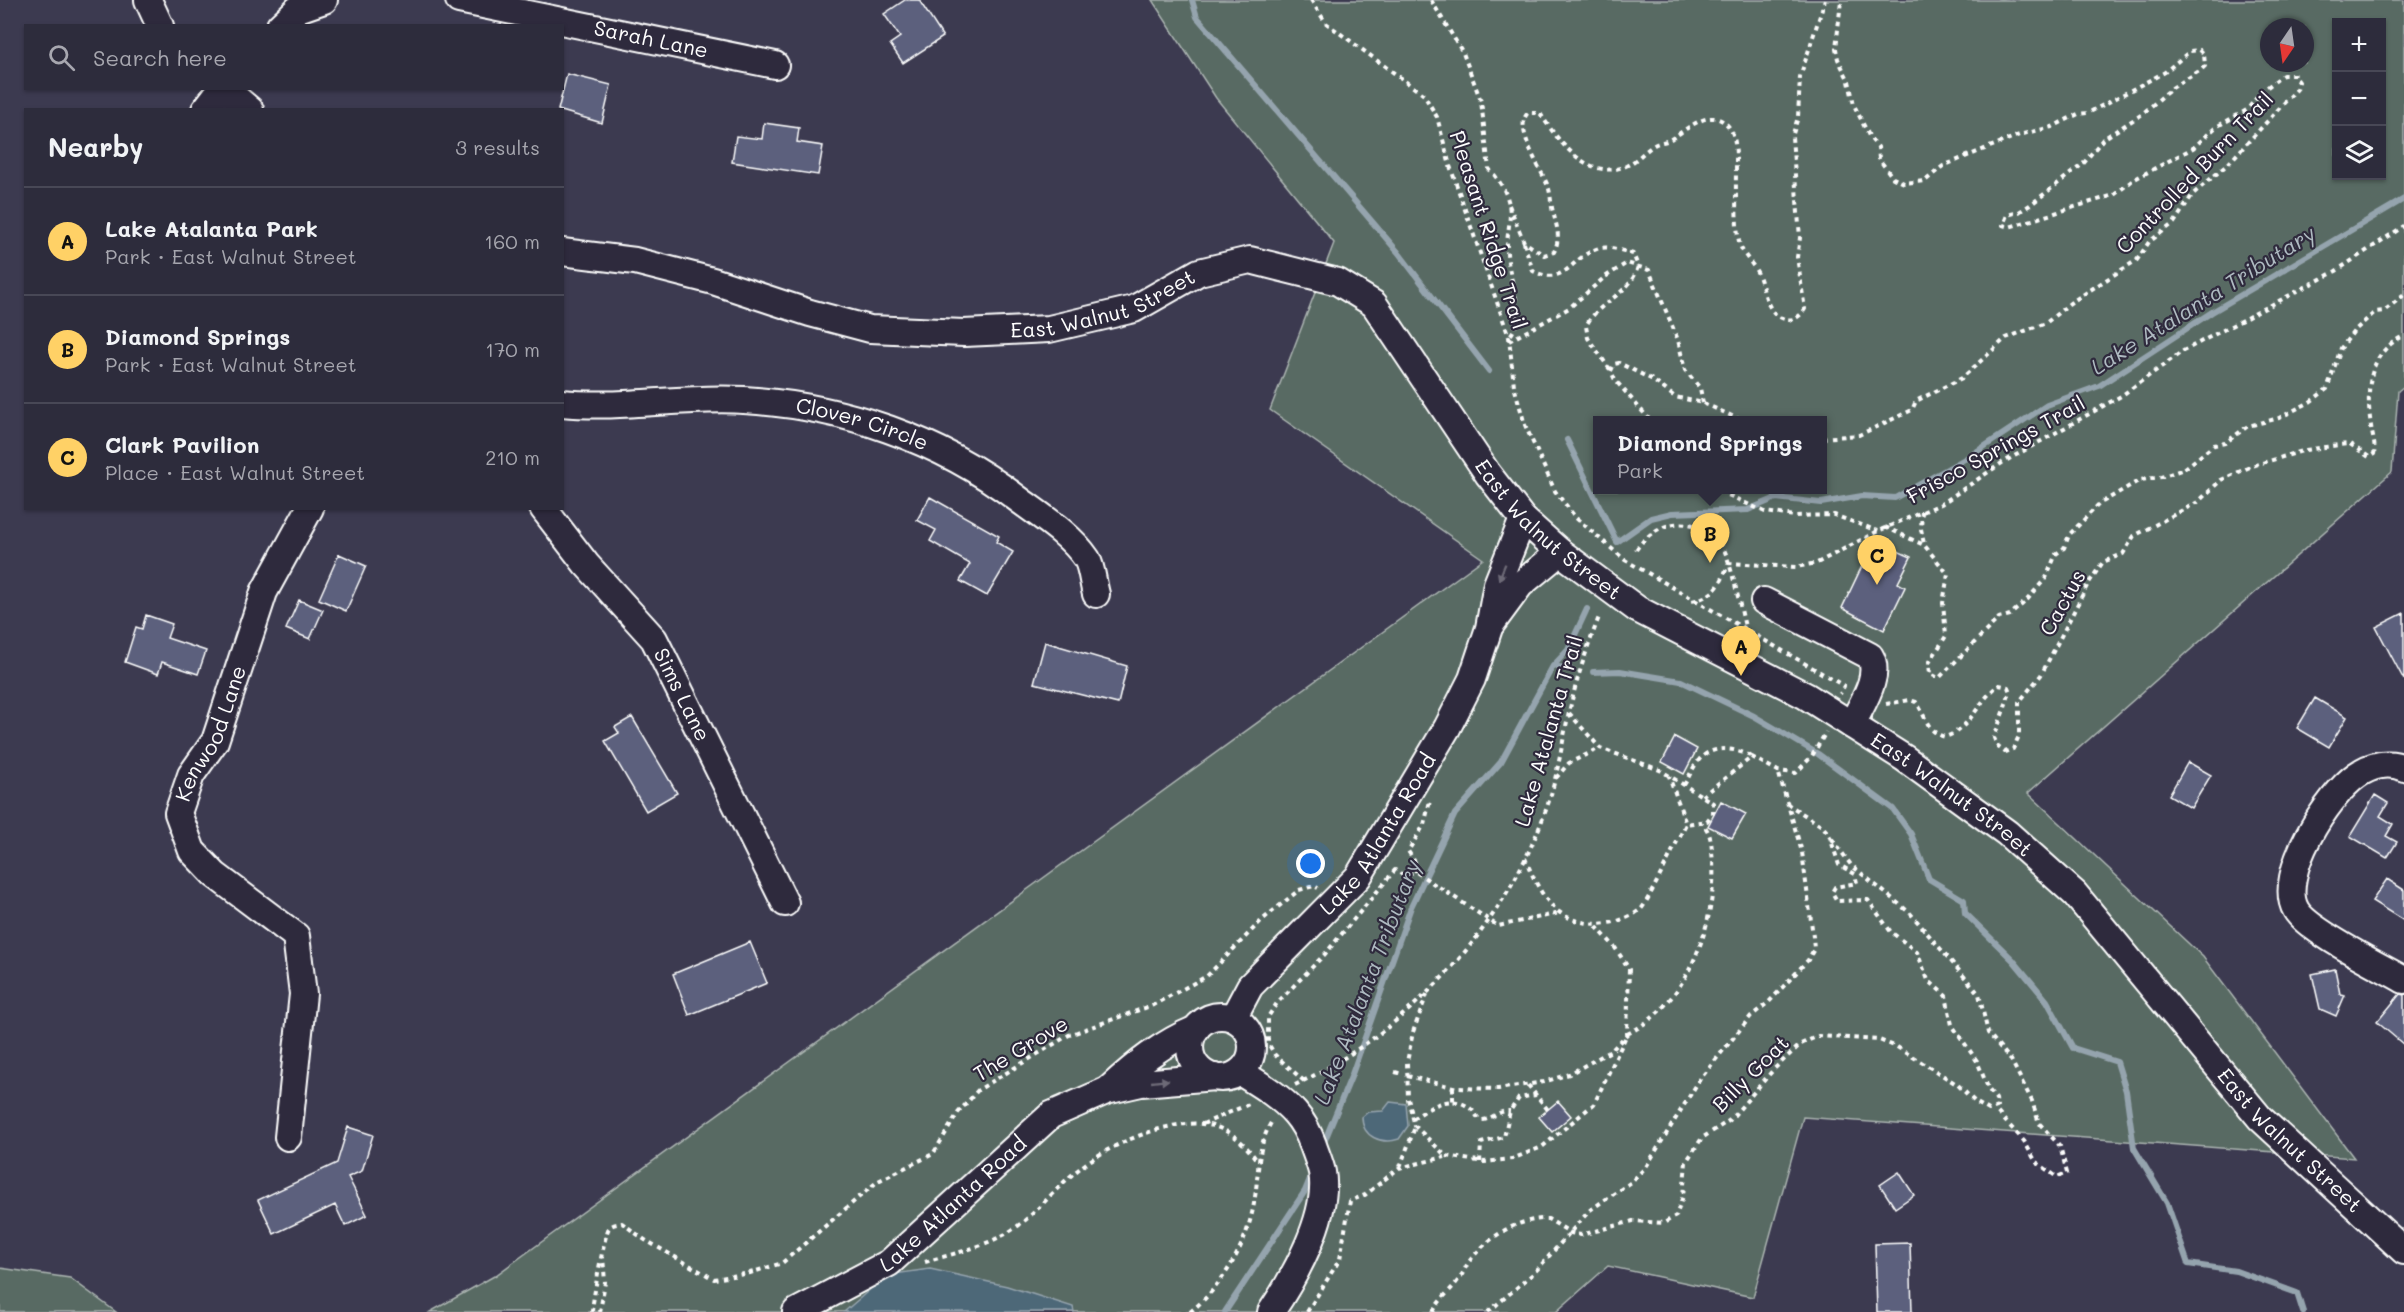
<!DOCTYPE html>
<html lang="en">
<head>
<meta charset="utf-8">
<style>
	body { margin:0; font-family:Mali,sans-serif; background:#393847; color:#f1f3f6 }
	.controls { position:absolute; right:18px; top:18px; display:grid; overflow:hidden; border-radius:0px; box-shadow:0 2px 4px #0004 }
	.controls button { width:54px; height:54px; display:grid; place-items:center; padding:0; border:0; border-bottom:2px solid #484856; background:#2d2c3c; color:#f1f3f6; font:30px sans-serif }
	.compass { position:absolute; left:2260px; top:18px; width:54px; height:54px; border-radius:50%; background:#2d2c3c; box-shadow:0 2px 4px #0004; rotate:193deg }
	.you { position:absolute; left:1311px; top:864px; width:21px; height:21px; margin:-15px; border:4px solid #fff; border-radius:50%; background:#1a73e8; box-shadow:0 0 0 9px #1a73e833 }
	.badge { display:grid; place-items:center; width:39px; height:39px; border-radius:50%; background:#ffd166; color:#111; font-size:20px; font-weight:700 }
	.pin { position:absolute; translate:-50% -50px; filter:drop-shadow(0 2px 3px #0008) }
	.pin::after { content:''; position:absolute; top:32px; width:21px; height:18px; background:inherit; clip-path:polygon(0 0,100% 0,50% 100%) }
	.popup { position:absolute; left:1593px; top:416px; width:234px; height:78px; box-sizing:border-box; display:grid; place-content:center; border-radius:0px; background:#2d2c3c; filter:drop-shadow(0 2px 4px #0005); font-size:20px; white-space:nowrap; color:#a7a7af }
	.popup b { font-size:22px; color:#f1f3f6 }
	.popup::after { content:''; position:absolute; left:50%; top:100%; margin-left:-12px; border:12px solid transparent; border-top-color:#2d2c3c }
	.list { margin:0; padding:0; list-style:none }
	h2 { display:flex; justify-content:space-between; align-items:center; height:78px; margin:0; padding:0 24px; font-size:26px }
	h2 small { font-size:20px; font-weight:400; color:#a7a7af }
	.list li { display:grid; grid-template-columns:39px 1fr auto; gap:18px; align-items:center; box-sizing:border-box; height:108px; padding:0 24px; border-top:2px solid #484856 }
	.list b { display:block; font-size:22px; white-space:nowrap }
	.list p { margin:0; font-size:20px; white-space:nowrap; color:#a7a7af }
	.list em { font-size:20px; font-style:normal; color:#a7a7af }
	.icon { flex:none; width:33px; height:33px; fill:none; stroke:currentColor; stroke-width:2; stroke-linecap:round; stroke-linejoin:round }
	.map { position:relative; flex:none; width:2404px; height:1312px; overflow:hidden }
	.search { position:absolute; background:#2d2c3c; box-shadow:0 2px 4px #0004; left:24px; top:24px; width:540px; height:66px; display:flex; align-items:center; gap:15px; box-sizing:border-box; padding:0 21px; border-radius:0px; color:#a7a7af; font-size:22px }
	.panel { position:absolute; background:#2d2c3c; box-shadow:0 2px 4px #0004; left:24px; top:108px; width:540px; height:402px; border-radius:0px }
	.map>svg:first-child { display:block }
</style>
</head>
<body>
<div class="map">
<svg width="2404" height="1312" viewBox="0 0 2404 1312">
	<rect width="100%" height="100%" fill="#3c3a50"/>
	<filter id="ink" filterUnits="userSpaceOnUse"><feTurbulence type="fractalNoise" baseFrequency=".0167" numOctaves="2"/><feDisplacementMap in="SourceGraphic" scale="12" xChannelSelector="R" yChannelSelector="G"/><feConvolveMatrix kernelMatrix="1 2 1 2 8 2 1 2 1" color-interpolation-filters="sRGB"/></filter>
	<g filter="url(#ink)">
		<path fill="#596b64" stroke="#acb5b2" stroke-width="1.5" fill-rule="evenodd" d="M1152,0H2404V386L2398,391L2392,472L2028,793L2203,957L2354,1158L1803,1117L1753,1297L1608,1266L1556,1312H430L496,1275L1483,559L1270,410L1334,243L1216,98ZM2336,22H2382V176H2336ZM2269,27H2305V63H2269ZM1598,420H1822V490H1598Z
			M0,1268L70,1278L116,1312H0Z"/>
		<path fill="#4e6778" stroke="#95a4ae" stroke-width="1.5" d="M1390,1102L1406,1104L1408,1126L1399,1139C1382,1145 1362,1137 1362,1117L1368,1112L1383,1111Z
			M930,1269L1007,1286L1073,1307L1074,1312H844L874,1286L894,1274Z"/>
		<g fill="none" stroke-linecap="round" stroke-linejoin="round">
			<path stroke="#95a4ae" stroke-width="6" d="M1192,0L1197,17L1398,252L1489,371
				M1567,440L1617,542L1651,518L1672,513L1748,510L1776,498L1821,503L1862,496L1895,498L1970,456L2047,405L2099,386L2212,312L2404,199
				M1553,666L1570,669
				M1593,672L1620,671L1681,681L1754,716L1818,754L1893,809L1911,834L1929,879L1964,900L1965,913L2013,960L2047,1001L2073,1048L2117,1062L2126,1091L2134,1148L2167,1203L2188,1264L2236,1271L2297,1293L2303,1312
				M1322,1147L1351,1077L1411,907L1455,814L1501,762L1553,666L1568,650L1587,609
				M1225,1312L1305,1191L1312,1174"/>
		</g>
		<path fill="#5b617d" stroke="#fff" stroke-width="1.5" d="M905,0H919L943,37L903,63L890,44L900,37L884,14Z
			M567,74L611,85L602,123L558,110Z
			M764,123L799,128L797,142L823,146L818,175L732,162L736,136L762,139Z
			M930,497L999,536L996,542L1013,552L987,596L960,581L970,564L930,541L936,530L917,520Z
			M1882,544L1911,557L1898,583L1905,587L1884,630L1842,608L1862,566L1870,570Z
			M339,554L366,566L346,611L319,599Z
			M299,600L323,610L310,639L286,629Z
			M2404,613V680L2376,627Z
			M146,615L172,624L167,638L206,651L198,674L162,662L158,674L125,662L136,627L142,629Z
			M1045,642L1127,666L1118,704L1034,683Z
			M2315,698L2347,717L2329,747L2297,728Z
			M632,717L677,793L646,811L605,741L619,733L615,727Z
			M1675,737L1697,749L1684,774L1662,762Z
			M2188,762L2211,775L2191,808L2169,795Z
			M2375,795L2388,803L2380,816L2393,824L2386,836L2397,842L2387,858L2350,836Z
			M1721,801L1746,814L1732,838L1708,826Z
			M2387,879L2404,890V921L2372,901Z
			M750,942L767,983L689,1015L673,974Z
			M2335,969L2340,994L2345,995L2336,1016L2320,1009L2312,974Z
			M2400,994L2404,995V1045L2377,1022Z
			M1558,1101L1571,1116L1552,1132L1539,1117Z
			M348,1127L373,1135L362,1171L348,1177L367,1215L345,1226L335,1205L274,1234L258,1200L337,1163Z
			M1899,1172L1914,1195L1895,1208L1880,1185Z
			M1910,1243L1912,1312H1877L1875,1244Z"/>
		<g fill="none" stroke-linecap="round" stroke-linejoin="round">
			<g stroke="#fff" stroke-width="30">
				<g id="minor">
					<path d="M148,0L160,26"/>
					<path id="s1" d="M459,0L775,65"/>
					<path d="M280,26L298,9L324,0"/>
					<path d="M224,88L250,110"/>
					<path d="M205,110L222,88"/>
					<path id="s2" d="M562,252L635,261L713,281L810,313L870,329L964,333L1049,329L1134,309L1199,272L1250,260L1338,282L1374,304L1488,474L1523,519L1560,552L1637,609L1806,696L1904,758L2007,833L2075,894L2260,1118L2404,1251"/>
					<path id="s3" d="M562,403C623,409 684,396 744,400C843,406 940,439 1018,499C1041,516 1071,535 1087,559C1092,568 1093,584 1096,594"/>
					<path id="s4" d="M543,508L586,564L654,639L785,903"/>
					<path d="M1764,601L1870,656C1882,676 1860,706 1852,725"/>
					<path d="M1492,623L1520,585L1560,552"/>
					<path d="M2404,768C2389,761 2371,765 2357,775C2328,795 2276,876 2296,910C2308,931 2380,966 2404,980"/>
					<circle cx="1221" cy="1047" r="31"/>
					<path id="s5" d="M1233,1018L1250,986L1358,877L1447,728L1472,679L1489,628L1497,584L1523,519"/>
					<path d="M1240,1072C1259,1084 1280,1096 1295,1113C1303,1122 1309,1134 1313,1145C1316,1154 1320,1163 1322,1172C1330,1214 1294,1278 1271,1312"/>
					<path d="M1109,1089C1135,1065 1162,1043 1196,1029"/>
					<path id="s6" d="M288,1137L303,994L296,936L215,875L192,851L178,813L191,775L215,741L264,592L310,508"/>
					<path id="s7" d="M796,1312L889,1263L1051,1115L1106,1091L1141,1083L1215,1077"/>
				</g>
			</g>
			<path stroke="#fff" stroke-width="4" stroke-dasharray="4.5 4.5" stroke-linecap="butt" d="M1311,0L1326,23L1424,95L1437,117L1450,166L1509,337L1514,386L1525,425L1555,491L1576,518L1625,560L1844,686L1840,694
				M1431,0L1463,53L1481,101L1489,169C1498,178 1507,192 1509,205C1512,219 1506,237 1507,251C1507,276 1528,316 1509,337
				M1509,205L1524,242L1544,255L1554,252C1561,237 1557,227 1553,212C1551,205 1551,197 1549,189C1544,173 1512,127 1528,113H1540C1557,140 1588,182 1626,166C1637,161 1645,150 1656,144C1660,142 1665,142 1669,140C1686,131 1711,104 1729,127C1736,136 1736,151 1736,162C1736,179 1735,231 1740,245C1744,257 1754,264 1759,276C1764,289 1766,308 1778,316C1789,323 1799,319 1805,309L1797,257L1800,238L1792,137L1798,117L1800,77L1825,0
				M1524,243L1533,271C1567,288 1571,255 1600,248C1611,246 1623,251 1633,254L1638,266C1631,295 1598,301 1586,326L1588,338L1611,371
				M1509,341L1569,308L1605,277L1627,263L1649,270L1678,340L1685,370L1700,388L1703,403
				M1650,420L1615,380L1611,371L1614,364L1619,363L1651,379L1675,397L1703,403L1741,420
				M1822,438L1859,435L1912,410L1916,401L1962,378L2006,338L2046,323L2070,303L2137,260L2149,242L2174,223L2193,194L2228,164L2297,89L2299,82L2294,75H2283L2261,92L2247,110L2216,127L2193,148L2133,180L2114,195L2009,227L2003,225L2007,215L2019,212L2030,205L2083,164L2103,139L2141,115L2172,88L2201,70L2205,66L2204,54L2200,50L2190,51L2165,72L2088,113L2078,114L2052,127L2019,135L1943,166L1925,181L1904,183L1893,178L1879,159L1878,147L1870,138L1854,105L1849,81L1838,59L1836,49L1841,0
				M1721,490L1726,494L1765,512L1795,516L1834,515L1878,531
				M1922,511L1921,529L1924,544
				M1885,527L1924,545L1948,574L1943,603L1946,636L1929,663L1930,674L1939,678L1999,618L2010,615L2027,600L2046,578L2056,554L2064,548L2069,535L2099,504L2140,480L2161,477L2184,469L2214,445L2225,443L2248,426L2279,418L2310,402L2327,389L2341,348L2354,331L2375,312L2384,311L2404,295
				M1636,550C1657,518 1698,513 1722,546C1730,557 1742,615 1746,631
				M1728,563L1796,567L1817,563L1878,531L1941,504L2002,463L2121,396L2183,351L2336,271L2404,226
				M1692,601C1715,596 1721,585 1728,564
				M1886,704L1910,700L1916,702C1926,715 1926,732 1945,737C1971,729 1978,700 1999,685L2008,687L2010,692L1994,738L1998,747L2005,752L2013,749L2019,736V702L2041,675L2088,584L2103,562L2123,554L2134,536L2198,502L2221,480L2252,466L2306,450L2338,445L2350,444L2369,457L2374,454C2376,445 2372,435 2371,426C2366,391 2367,353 2404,336
				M1569,713L1600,748L1660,770L1713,803V813L1707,821L1686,824
				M1556,778L1569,763L1600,748
				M1684,785C1689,777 1693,767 1699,760C1712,744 1737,748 1752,757
				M1702,796L1752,757L1778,771L1796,773L1812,756L1826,732
				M1832,839L1851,865L1910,913L1979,994L1988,1033L2011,1060L2032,1101L2039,1123L2060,1146L2067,1173L2057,1177L2036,1162L2024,1141L1995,1110
				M1525,858C1533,877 1542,899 1559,912C1583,929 1619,927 1641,909C1647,904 1679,837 1686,824L1669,776
				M1416,872L1415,862L1408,851L1424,825L1430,801
				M1427,994L1413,1032L1407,1062L1408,1099L1415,1126L1446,1156L1484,1162L1512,1159L1542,1147L1594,1104L1627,1034C1686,1006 1717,924 1713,862C1711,846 1713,835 1702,823
				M1395,1072L1403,1074
				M1407,1076L1457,1088L1498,1089L1544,1082L1569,1074L1611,1051L1627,1034L1629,969L1614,946L1595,925
				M1304,1081L1275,1055L1268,1043V1017L1277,1003L1325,954L1395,870L1403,875L1416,872L1498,926L1560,913
				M1295,1085C1412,1029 1508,925 1549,801C1559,769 1563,736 1571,704C1578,674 1588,646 1599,617
				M1528,1085L1548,1110
				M1453,1087V1101
				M1413,1119C1430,1107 1451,1092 1471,1109C1475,1112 1476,1116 1480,1120C1491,1121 1497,1110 1510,1111
				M1203,1124L1249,1104
				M1480,1162L1481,1143L1504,1137L1510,1111L1519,1098L1536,1095
				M1400,1167L1415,1127
				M925,1262C955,1253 989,1246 1015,1228C1039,1211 1056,1187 1079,1169C1106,1146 1166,1120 1202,1124C1226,1126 1245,1142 1257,1161
				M592,1312C592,1303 605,1232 609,1228C612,1224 618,1224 622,1223L645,1240L714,1279L750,1273L782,1263L878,1181L933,1154L958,1113L978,1090L1069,1035L1153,1005L1207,976L1262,920L1299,890L1314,886L1318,888
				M600,1312L605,1282L603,1257
				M1190,1312C1225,1284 1249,1241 1255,1197C1259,1170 1257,1146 1272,1121
				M1307,1312L1340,1259L1350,1201L1365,1195L1399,1168L1445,1157
				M1433,1312C1440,1298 1451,1291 1459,1279C1463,1274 1465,1268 1468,1263C1487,1238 1516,1218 1548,1219L1571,1233L1581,1235L1633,1221L1664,1223L1676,1216L1683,1196L1686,1162L1702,1138L1730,1120L1774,1069L1801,1044L1818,1036L1879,1040L1897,1047L1958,1085L1975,1102L1989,1110L1997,1107L1996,1099L1989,1090L1977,1061L1952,1025L1946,996L1928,980L1917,952L1891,932L1868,900L1837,901L1832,892L1835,887L1857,883L1855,874L1839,865L1829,834L1822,826L1786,803
				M1488,1312L1534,1273L1590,1210L1630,1183L1646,1167L1700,1079L1751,1016L1769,1002L1808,960L1814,949L1813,936L1802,852L1778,771"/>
			<use href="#minor" stroke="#2f2a3d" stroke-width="26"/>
		</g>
		<defs><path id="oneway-solid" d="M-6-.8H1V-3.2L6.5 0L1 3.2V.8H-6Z" transform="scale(1.5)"/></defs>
		<g fill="#6d6a77">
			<use href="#oneway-solid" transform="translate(1502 572) rotate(112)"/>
			<use href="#oneway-solid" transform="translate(1160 1081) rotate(-6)"/>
		</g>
	</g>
	<g text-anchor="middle" stroke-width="4.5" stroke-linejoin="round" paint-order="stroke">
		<g font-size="21" fill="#fff" stroke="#2f2a3d">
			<text dy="7" stroke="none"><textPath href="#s1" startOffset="196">Sarah Lane</textPath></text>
			<text transform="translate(2195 173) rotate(-46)" y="7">Controlled Burn Trail</text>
			<text transform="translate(1488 230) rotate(72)" y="7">Pleasant Ridge Trail</text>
			<text dy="7" stroke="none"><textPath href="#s2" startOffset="556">East Walnut Street</textPath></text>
			<text dy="7" stroke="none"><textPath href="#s3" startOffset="303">Clover Circle</textPath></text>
			<text transform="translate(1996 450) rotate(-29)" y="7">Frisco Springs Trail</text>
			<text dy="7" stroke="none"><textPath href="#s2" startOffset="1132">East Walnut Street</textPath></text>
			<text transform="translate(2063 603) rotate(-61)" y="7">Cactus</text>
			<text dy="7" stroke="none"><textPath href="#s4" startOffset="234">Sims Lane</textPath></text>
			<text transform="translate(1549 731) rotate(-74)" y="7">Lake Atalanta Trail</text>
			<text dy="7" stroke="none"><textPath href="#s6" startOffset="464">Kenwood Lane</textPath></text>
			<text dy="7" stroke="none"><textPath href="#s2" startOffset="1618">East Walnut Street</textPath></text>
			<text dy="7" stroke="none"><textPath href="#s5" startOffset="236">Lake Atlanta Road</textPath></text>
			<text transform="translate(1021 1049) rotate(-31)" y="7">The Grove</text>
			<text transform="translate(1751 1074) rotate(-45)" y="7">Billy Goat</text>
			<text dy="7" stroke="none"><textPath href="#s2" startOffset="2104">East Walnut Street</textPath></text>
			<text dy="7" stroke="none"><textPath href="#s7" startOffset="192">Lake Atlanta Road</textPath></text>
		</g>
		<g font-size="22" font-style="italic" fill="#afbbc2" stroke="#2f2a3d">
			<text transform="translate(2203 300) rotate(-32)" y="8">Lake Atalanta Tributary</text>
			<text transform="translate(1367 982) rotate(-69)" y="8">Lake Atalanta Tributary</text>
		</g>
	</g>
</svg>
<div class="controls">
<button>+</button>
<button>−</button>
<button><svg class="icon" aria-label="layers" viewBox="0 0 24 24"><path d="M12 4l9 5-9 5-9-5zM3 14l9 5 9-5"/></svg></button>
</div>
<svg class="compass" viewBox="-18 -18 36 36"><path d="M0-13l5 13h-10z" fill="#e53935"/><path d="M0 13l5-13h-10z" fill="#a7a7af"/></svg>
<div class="you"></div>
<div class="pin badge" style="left:1741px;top:676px">A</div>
<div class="pin badge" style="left:1710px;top:563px">B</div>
<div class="popup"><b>Diamond Springs</b>Park</div>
<div class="pin badge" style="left:1877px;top:585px">C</div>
<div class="search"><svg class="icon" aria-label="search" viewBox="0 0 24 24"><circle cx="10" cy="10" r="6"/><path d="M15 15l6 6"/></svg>Search here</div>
<section class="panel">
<h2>Nearby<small>3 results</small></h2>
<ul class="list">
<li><span class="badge">A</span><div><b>Lake Atalanta Park</b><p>Park · East Walnut Street</p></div><em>160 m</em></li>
<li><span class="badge">B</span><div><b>Diamond Springs</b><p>Park · East Walnut Street</p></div><em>170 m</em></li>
<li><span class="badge">C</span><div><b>Clark Pavilion</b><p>Place · East Walnut Street</p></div><em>210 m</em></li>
</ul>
</section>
</div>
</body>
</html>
